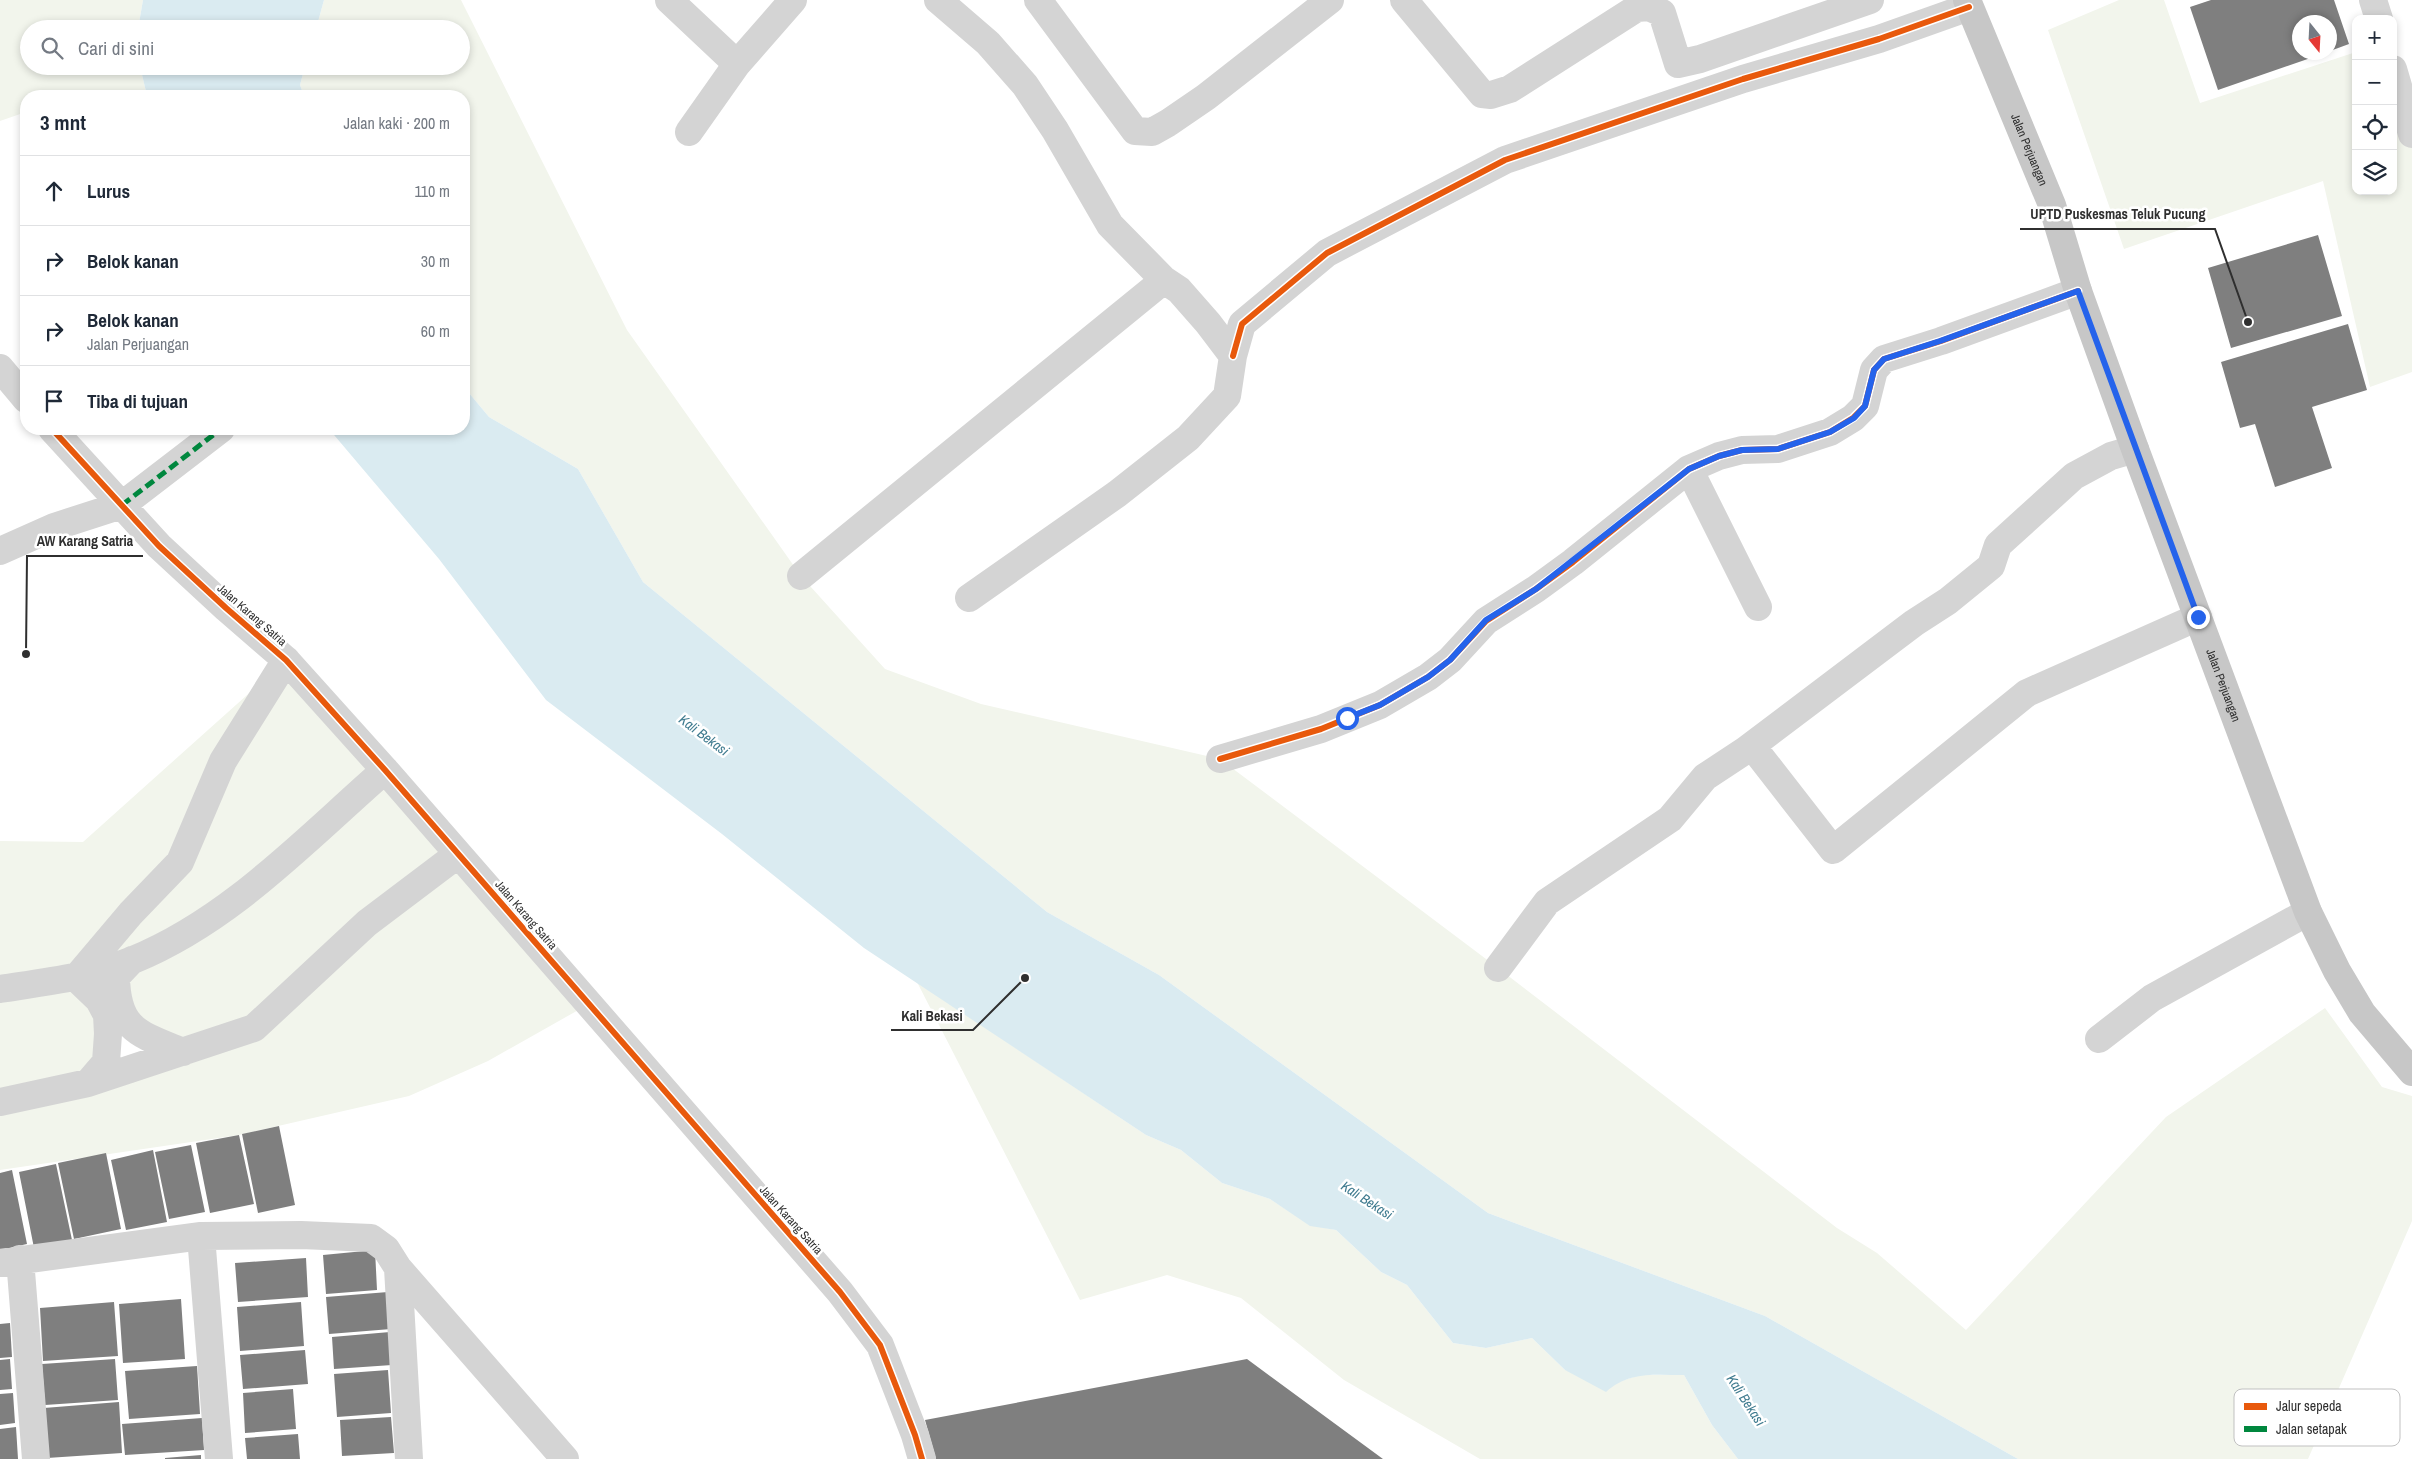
<!DOCTYPE html>
<html lang="id">
<head>
<meta charset="utf-8">
<style>
	body { margin:0; font-family:"Archivo Narrow",sans-serif; background:#f6f6f7; color:#1f2937 }
	.controls { position:absolute; right:15px; top:15px; display:grid; overflow:hidden; border-radius:10px; box-shadow:0 2px 8px #0003 }
	.controls button { width:45px; height:45px; display:grid; place-items:center; padding:0; border:0; border-bottom:1px solid #e0e1e3; background:#fff; color:#1f2937; font:25px sans-serif }
	.compass { position:absolute; left:2292px; top:15px; width:45px; height:45px; border-radius:50%; background:#fff; box-shadow:0 2px 8px #0003; rotate:162deg }
	.stop { position:absolute; width:15px; height:15px; margin:-11px; border:4px solid #2563eb; border-radius:50%; background:#fff }
	.stop.end { background:#2563eb; border-color:#fff; box-shadow:0 1px 5px #0008 }
	.list { margin:0; padding:0; list-style:none }
	h2 { display:flex; justify-content:space-between; align-items:center; height:65px; margin:0; padding:0 20px; font-size:21px }
	h2 small { font-size:16px; font-weight:400; color:#747a83 }
	.list li { display:grid; grid-template-columns:32px 1fr auto; gap:15px; align-items:center; box-sizing:border-box; height:70px; padding:0 20px; border-top:1px solid #e0e1e3 }
	.list b { display:block; font-size:19px; white-space:nowrap }
	.list p { margin:0; font-size:16px; white-space:nowrap; color:#747a83 }
	.list em { font-size:16px; font-style:normal; color:#747a83 }
	.icon { flex:none; width:28px; height:28px; fill:none; stroke:currentColor; stroke-width:2; stroke-linecap:round; stroke-linejoin:round }
	.map { position:relative; flex:none; width:2412px; height:1459px; overflow:hidden }
	.search { position:absolute; background:#fff; box-shadow:0 2px 8px #0003; left:20px; top:20px; width:450px; height:55px; display:flex; align-items:center; gap:12px; box-sizing:border-box; padding:0 18px; border-radius:28px; color:#747a83; font-size:19px }
	.panel { position:absolute; background:#fff; box-shadow:0 2px 8px #0003; left:20px; top:90px; width:450px; height:345px; border-radius:20px }
	.map>svg:first-child { display:block }
</style>
</head>
<body>
<div class="map">
<svg width="2412" height="1459" viewBox="0 0 2412 1459">
	<rect width="100%" height="100%" fill="#fff"/>
	<path fill="#f2f5ec" fill-rule="evenodd" d="M0,0H143L138,29H29V66H140L147,96H26V112L0,121Z
		M324,0H461L627,330L801,576L885,669L981,704L1220,759L1498,968L1837,1228L1877,1253L1966,1330L2166,1117L2325,1008L2382,1087L2412,1096V1221L2308,1459H2018L1765,1316L1488,1213L1159,975L1047,912L643,582L578,469L489,417L464,387V96H304L300,85L305,66H461V29H316Z
		M2119,0H2164L2200,103L2356,52V191H2393V69L2412,136V372L2370,387L2323,181L2124,249L2048,30Z
		M286,660L589,1004L488,1061L409,1096L239,1135L0,1170V841L83,842ZM116,977L147,1037L182,1052L106,1062L107,1015L76,978Z
		M917,982L1146,1135L1181,1150L1222,1183L1270,1199L1310,1225L1336,1230L1381,1272L1407,1285L1453,1343L1486,1348L1532,1338L1565,1370L1618,1382L1640,1375H1684L1712,1425L1738,1459H1480L1344,1380L1241,1298L1167,1275L1080,1300Z"/>
	<path fill="#daebf1" d="M143,0H324L316,29H138Z
		M140,66H305L300,85L304,96H147Z
		M464,387L489,417L578,469L643,582L1047,912L1159,975L1488,1213L1765,1316L2018,1459H1738L1712,1425L1684,1375C1654,1375 1629,1371 1606,1392L1565,1370L1532,1338L1486,1348L1453,1343L1407,1285L1381,1272L1336,1230L1310,1226L1270,1199L1222,1183L1181,1150L1146,1135L864,948L722,834L546,700L439,559L329,429H464Z"/>
	<path fill="#7f7f7f" d="M2211,0H2334L2349,44L2330,51V22H2300V52L2325,53L2218,90L2190,7Z
		M2318,235L2342,316L2231,348L2208,268Z
		M2348,324L2367,390L2312,407L2332,468L2275,487L2255,424L2240,428L2221,362Z
		M279,1126L295,1205L258,1213L242,1134Z
		M239,1135L254,1204L210,1213L196,1143Z
		M191,1145L205,1212L169,1219L155,1152Z
		M153,1150L167,1222L126,1230L111,1160Z
		M106,1153L121,1229L74,1239L58,1163Z
		M56,1164L72,1240L34,1248L19,1172Z
		M12,1170L27,1244L0,1250V1173Z
		M375,1250L377,1290L326,1294L323,1255Z
		M306,1258L308,1297L238,1302L235,1263Z
		M388,1292L391,1329L329,1334L326,1297Z
		M181,1299L185,1359L123,1363L119,1304Z
		M114,1302L118,1356L43,1361L40,1308Z
		M301,1302L304,1346L240,1351L237,1307Z
		M10,1323L12,1357L0,1358V1324Z
		M390,1332L392,1365L334,1369L332,1337Z
		M305,1350L308,1384L243,1389L240,1355Z
		M10,1359L12,1389L0,1390V1360Z
		M115,1359L118,1400L45,1405L42,1364Z
		M1247,1359L1383,1459H936L925,1420Z
		M197,1366L200,1414L129,1419L125,1371Z
		M388,1370L391,1413L337,1417L334,1374Z
		M293,1389L296,1429L245,1433L243,1393Z
		M13,1393L15,1423L0,1425V1394Z
		M119,1402L122,1453L47,1458L44,1408Z
		M391,1417L394,1453L342,1456L340,1420Z
		M202,1418L204,1450L125,1455L122,1424Z
		M16,1427L18,1459H0V1429Z
		M298,1434L300,1459H247L245,1438Z
		M201,1455V1459H165V1458Z"/>
	<g fill="none" stroke-linecap="round" stroke-linejoin="round">
		<path stroke="#d4d4d4" stroke-width="28" d="M669,0L737,64
			M938,0L988,43L1025,85L1055,130L1110,225L1164,280L1179,290L1208,323L1233,356
			M1038,0L1135,131L1152,132L1168,123L1206,97L1330,0
			M1404,0L1482,94L1491,95L1510,89L1637,8L1649,7L1662,13L1678,64L1700,59L1870,0
			M2373,0L2379,19
			M2393,69L2412,134
			M689,132L737,64L793,0
			M0,368L26,399
			M52,429L159,546L226,608L286,660L385,770L840,1292L880,1345L915,1435L922,1459
			M1689,469L1758,607
			M0,551L54,527L122,505L221,429
			M801,576L1164,280
			M969,598L1117,494L1188,438L1227,396L1233,356L1242,324L1327,253L1505,160L1743,79L1879,39L1969,7
			M1752,746L1833,850L2027,693L2198,617
			M1220,759L1321,729L1380,705L1428,677L1450,660L1486,621L1536,589L1573,562L1689,469L1719,456L1742,450L1778,449L1830,432L1853,418L1865,406L1874,370L1884,359L1941,341L2078,291
			M132,960L116,977C117,1030 139,1034 183,1052
			M1498,968L1547,902L1670,819L1705,777L1746,750L1914,623L1948,601L1991,566L1998,545L2074,476L2111,456L2135,449
			M0,989C45,982 90,977 133,960C231,920 306,839 385,770
			M2099,1039L2152,998L2308,912
			M88,1083L106,1062L108,1034L107,1015L99,1000L76,978L131,913L180,862L223,761L286,660
			M0,1102L88,1083L254,1028L367,923L457,855
			M201,1236L219,1459
			M20,1259L36,1459
			M0,1263L201,1236L301,1235L371,1238L386,1249L398,1268L565,1459
			M398,1268L409,1459"/>
		<path stroke="#c7c7c7" stroke-width="28" id="s1" d="M1967,0L2052,205L2078,291L2135,449L2308,912L2337,971L2362,1013L2412,1072"/>
		<path stroke="#00873e" stroke-width="5" stroke-dasharray="10 5" stroke-linecap="butt" d="M122,505L221,429"/>
		<g stroke="#fff" stroke-width="9">
			<path id="cycleway" d="M1233,356L1242,324L1327,253L1505,160L1743,79L1879,39L1969,7
				M52,429L159,546L226,608L286,660L385,770L840,1292L880,1345L915,1435L922,1459
				M1220,759L1321,729L1380,705L1428,677L1450,660L1486,621L1536,589L1573,562L1689,469L1719,456L1742,450L1778,449L1830,432L1853,418L1865,406L1874,370L1884,359L1941,341L2078,291"/>
		</g>
		<use href="#cycleway" stroke="#e8590c" stroke-width="6"/>
	</g>
	<g fill="none" stroke-linecap="round" stroke-linejoin="round">
		<path stroke="#2563eb" stroke-width="6" d="M1347,718L1380,705L1428,677L1450,660L1486,620L1536,589L1689,469L1719,456L1742,450L1778,449L1830,432L1854,418L1865,406L1874,370L1884,359L1940,341L2078,291L2198,617"/>
	</g>
	<g text-anchor="middle" stroke-width="5" stroke-linejoin="round" paint-order="stroke">
		<g font-size="12" fill="#2f2f2f" stroke="#fff">
			<text dy="4" stroke="none"><textPath href="#s1" startOffset="162">Jalan Perjuangan</textPath></text>
			<text transform="translate(252 615) rotate(41)" y="4">Jalan Karang Satria</text>
			<text dy="4" stroke="none"><textPath href="#s1" startOffset="732">Jalan Perjuangan</textPath></text>
			<text transform="translate(526 915) rotate(49)" y="4">Jalan Karang Satria</text>
			<text transform="translate(791 1220) rotate(48)" y="4">Jalan Karang Satria</text>
		</g>
		<g font-size="14" font-style="italic" fill="#3f7b8f" stroke="#fff">
			<text transform="translate(704 735) rotate(37)" y="5">Kali Bekasi</text>
			<text transform="translate(1367 1200) rotate(33)" y="5">Kali Bekasi</text>
			<text transform="translate(1746 1400) rotate(57)" y="5">Kali Bekasi</text>
		</g>
	</g>
	<rect x="2234" y="1389" width="166" height="57" rx="8" fill="#fff" stroke="#c1c1c1" stroke-width="1"/>
	<rect x="2244" y="1403" width="23" height="7" fill="#e8590c"/>
	<rect x="2244" y="1426" width="23" height="6" fill="#00873e"/>
	<g font-size="14" fill="#2f2f2f">
		<text x="2276" y="1411">Jalur sepeda</text>
		<text x="2276" y="1434">Jalan setapak</text>
	</g>
	<path fill="none" stroke="#2f2f2f" stroke-width="2" d="M2248 322L2215 229H2020M26 654L27 556H143M1025 978L973 1030H891"/>
	<g fill="#2f2f2f" stroke="#fff" stroke-width="2">
		<circle cx="2248" cy="322" r="5"/>
		<circle cx="26" cy="654" r="5"/>
		<circle cx="1025" cy="978" r="5"/>
	</g>
	<g font-size="14" text-anchor="middle" font-weight="bold" fill="#2f2f2f" stroke="#fff" stroke-width="5" stroke-linejoin="round" paint-order="stroke">
		<text x="2118" y="219">UPTD Puskesmas Teluk Pucung</text>
		<text x="85" y="546">AW Karang Satria</text>
		<text x="932" y="1021">Kali Bekasi</text>
	</g>
</svg>
<div class="controls">
<button>+</button>
<button>−</button>
<button><svg class="icon" aria-label="locate" viewBox="0 0 24 24"><circle cx="12" cy="12" r="6"/><path d="M12 2v4M12 18v4M2 12h4M18 12h4"/></svg></button>
<button><svg class="icon" aria-label="layers" viewBox="0 0 24 24"><path d="M12 4l9 5-9 5-9-5zM3 14l9 5 9-5"/></svg></button>
</div>
<svg class="compass" viewBox="-18 -18 36 36"><path d="M0-13l5 13h-10z" fill="#e53935"/><path d="M0 13l5-13h-10z" fill="#747a83"/></svg>
<div class="stop" style="left:1347px;top:718px"></div>
<div class="stop end" style="left:2198px;top:617px"></div>
<div class="search"><svg class="icon" aria-label="search" viewBox="0 0 24 24"><circle cx="10" cy="10" r="6"/><path d="M15 15l6 6"/></svg>Cari di sini</div>
<section class="panel">
<h2>3 mnt<small>Jalan kaki · 200 m</small></h2>
<ul class="list">
<li><svg class="icon" aria-label="ahead" viewBox="0 0 24 24"><path d="M12 20V5M6 11l6-6 6 6"/></svg><div><b>Lurus</b></div><em>110 m</em></li>
<li><svg class="icon" aria-label="right" viewBox="0 0 24 24"><path d="M7 20v-9h11M14 6l5 5-5 5"/></svg><div><b>Belok kanan</b></div><em>30 m</em></li>
<li><svg class="icon" aria-label="right" viewBox="0 0 24 24"><path d="M7 20v-9h11M14 6l5 5-5 5"/></svg><div><b>Belok kanan</b><p>Jalan Perjuangan</p></div><em>60 m</em></li>
<li><svg class="icon" aria-label="arrive" viewBox="0 0 24 24"><path d="M6 21V4h12l-3 4 3 4H6"/></svg><div><b>Tiba di tujuan</b></div></li>
</ul>
</section>
</div>
</body>
</html>
